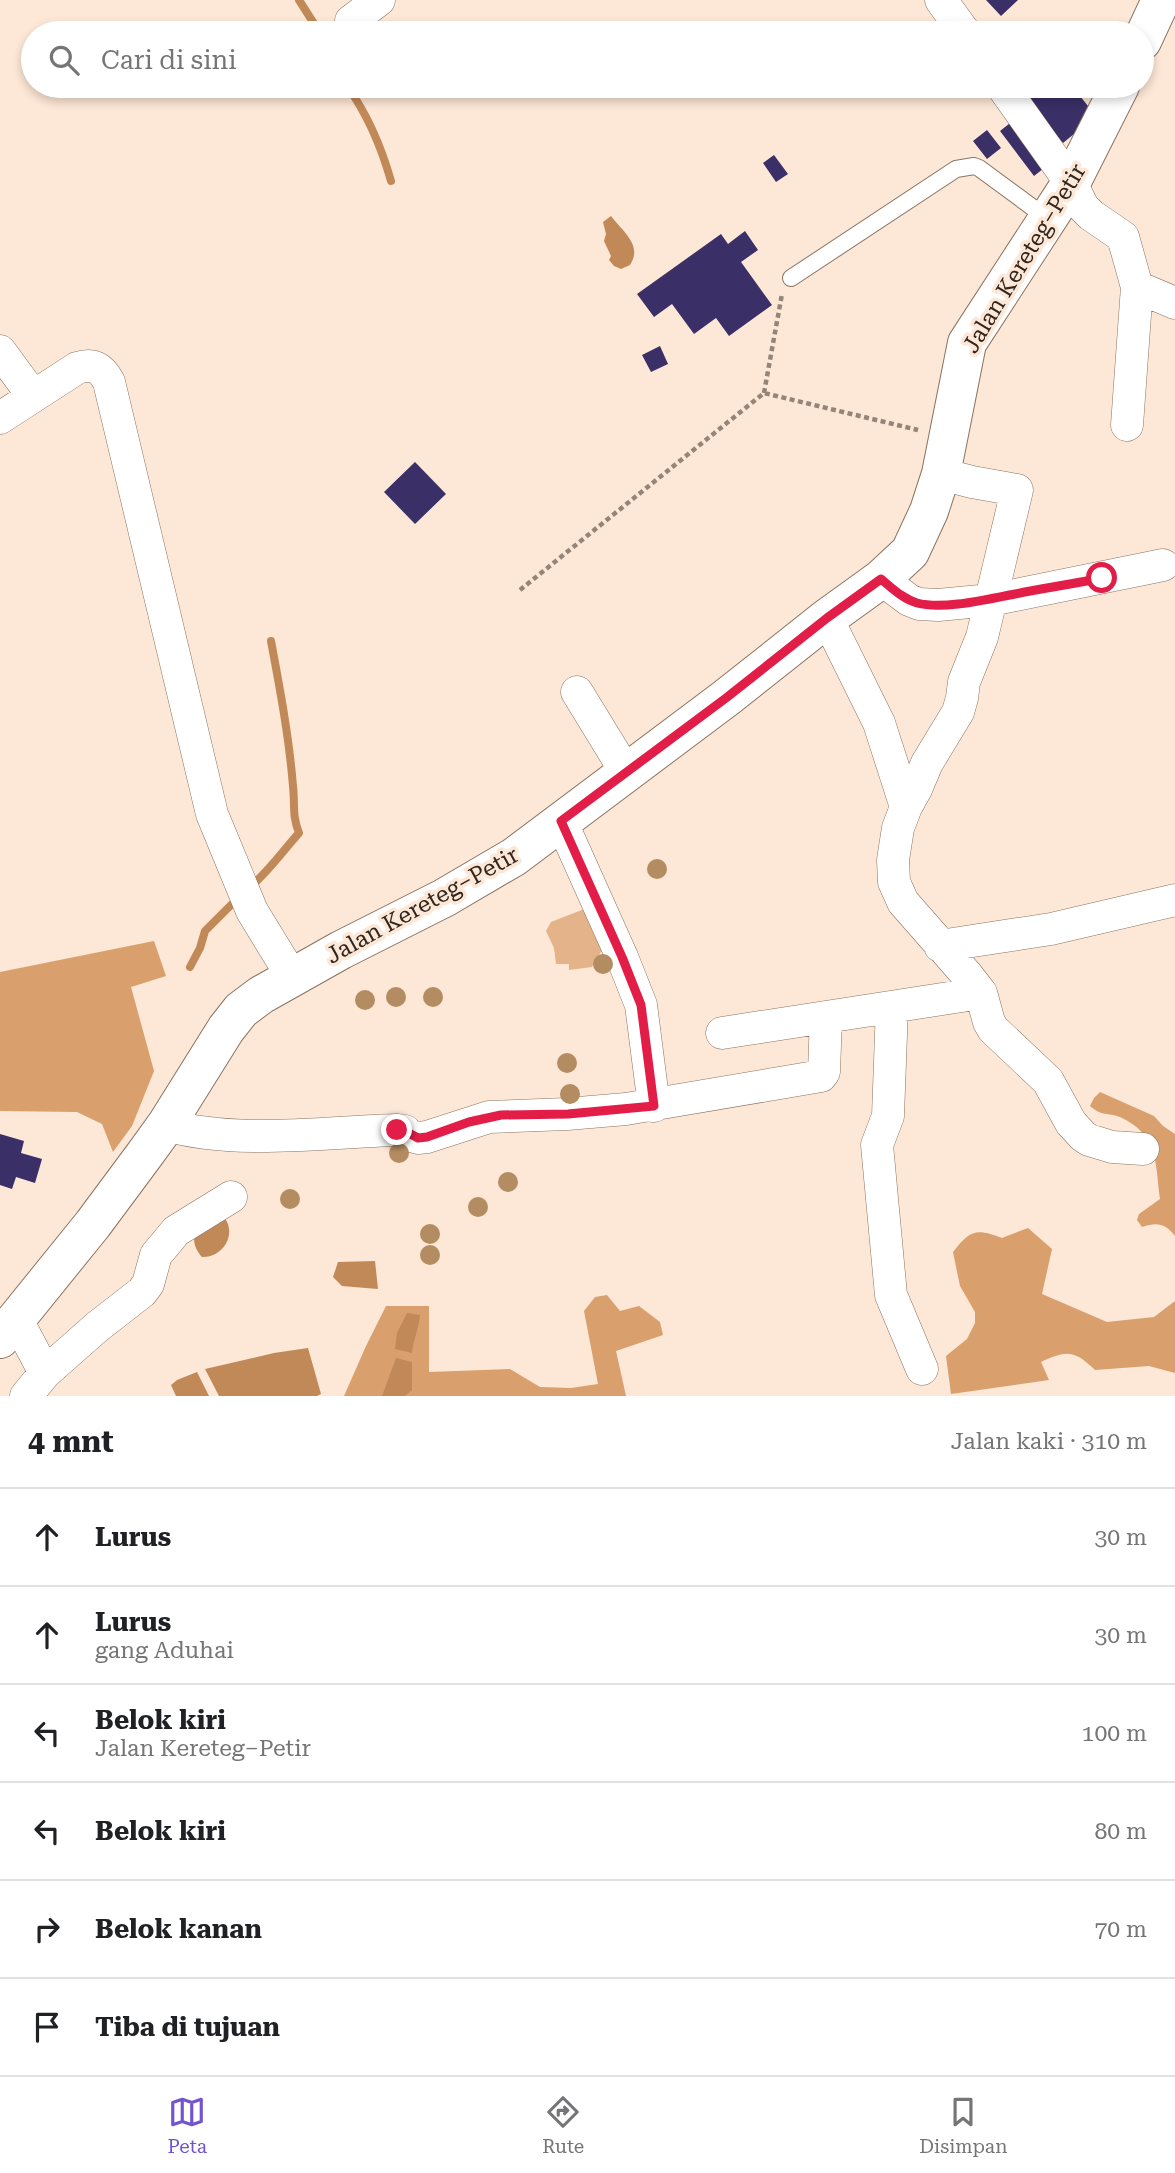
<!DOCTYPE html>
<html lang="id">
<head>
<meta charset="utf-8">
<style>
	body { margin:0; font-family:"Roboto Serif",serif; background:#f2f2f2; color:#202124 }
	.stop { position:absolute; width:21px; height:21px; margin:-16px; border:5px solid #e11d48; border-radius:50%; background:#fff }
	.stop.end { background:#e11d48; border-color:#fff; box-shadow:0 2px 7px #0008 }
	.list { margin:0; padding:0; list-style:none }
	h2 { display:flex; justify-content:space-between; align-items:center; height:91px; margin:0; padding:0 28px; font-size:30px }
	h2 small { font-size:23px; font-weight:400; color:#757577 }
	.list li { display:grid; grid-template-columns:46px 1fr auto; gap:21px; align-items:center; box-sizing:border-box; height:98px; padding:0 28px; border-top:2px solid #e0e0e0 }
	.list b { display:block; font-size:26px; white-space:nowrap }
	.list p { margin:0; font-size:23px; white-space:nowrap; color:#757577 }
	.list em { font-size:23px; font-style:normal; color:#757577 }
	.icon { flex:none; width:38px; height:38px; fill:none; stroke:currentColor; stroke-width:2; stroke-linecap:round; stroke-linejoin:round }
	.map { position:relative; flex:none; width:1175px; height:1396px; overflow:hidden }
	.search { position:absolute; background:#fff; box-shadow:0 4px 10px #0003; left:21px; right:21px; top:21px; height:77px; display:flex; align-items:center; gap:18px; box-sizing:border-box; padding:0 24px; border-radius:38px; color:#757577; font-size:26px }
	.sheet { height:679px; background:#fff }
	nav { display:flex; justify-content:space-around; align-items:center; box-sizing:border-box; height:98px; border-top:2px solid #e0e0e0; background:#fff; font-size:19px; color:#757577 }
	nav a { display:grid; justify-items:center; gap:4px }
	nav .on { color:#7154ce }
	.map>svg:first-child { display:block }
</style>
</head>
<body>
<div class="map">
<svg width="1175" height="1396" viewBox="0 0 1175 1396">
	<rect width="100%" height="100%" fill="#fde7d6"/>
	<path fill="#e4b38a" d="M592,906L602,950L592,967L569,970V964H556L554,948L546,931L551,922Z"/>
	<path fill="#d99f6d" d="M154,941L166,976L131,987L154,1071L132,1126L113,1152L102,1124L77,1112L0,1111V972Z
		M1100,1092L1154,1116L1163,1126L1175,1134V1236C1165,1223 1157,1222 1142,1227L1137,1220L1139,1214L1160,1199C1155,1162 1159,1135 1120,1117C1107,1112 1103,1117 1090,1106L1094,1098Z
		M1028,1228L1052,1249L1042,1294L1107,1322L1154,1317L1175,1301V1373L1149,1366L1095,1370C1074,1350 1067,1350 1041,1362L1049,1380L951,1394L946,1356L967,1339L975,1323V1312L960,1286L953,1252C970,1230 976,1228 1002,1238Z
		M607,1295L620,1311L639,1306L660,1322L663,1335L616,1351L626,1396H344L366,1346L386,1306H429V1372L510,1369L540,1387L571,1388L598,1384L584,1311L595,1297Z"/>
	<path fill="#c18957" d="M611,216C623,232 643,245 630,265L621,269L614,266L609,260L611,256L604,241L606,234L603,222Z
		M221,1214C239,1230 225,1258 202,1257C194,1248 193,1241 195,1230Z
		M375,1261L378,1289L342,1286L333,1277L338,1262Z
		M407,1313L420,1315C419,1329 413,1340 412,1353L395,1349L397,1333Z
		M308,1348L321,1394L317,1396H219L205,1369L274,1353Z
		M396,1358L412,1362V1390L405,1396H382Z
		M197,1372L209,1396H176L171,1385L177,1380Z"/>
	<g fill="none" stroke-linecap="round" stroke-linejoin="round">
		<path stroke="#c18957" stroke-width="8" d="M299,0L320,33
			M347,86C368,115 381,146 391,181
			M249,888C268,872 282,852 299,833C292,816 295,804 293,786C289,737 280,689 271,641
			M190,967L200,948L205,931L239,897"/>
	</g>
	<path fill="#3a2f67" d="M986,0H1018L1001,16Z
		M1017,22L1027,33H1004Z
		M1021,86H1072L1096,116L1063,143L1024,96L1028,94Z
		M1014,120L1048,165L1034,176L1000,131Z
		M987,130L1001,148L987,159L973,141Z
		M774,155L788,174L776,182L763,163Z
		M745,231L758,250L741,262L772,305L729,336L716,318L694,334L672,304L654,317L637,294L721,234L728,244Z
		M660,346L668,364L651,372L642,355Z
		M415,462L446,494L415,524L384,492Z
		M0,1134L24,1141L21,1153L42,1159L35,1183L16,1177L12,1189L0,1185Z"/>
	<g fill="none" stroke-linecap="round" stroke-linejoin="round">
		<g stroke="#8b7360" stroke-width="18">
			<path id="lane" d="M791,278L956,169L974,166L979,168L1047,218"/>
		</g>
		<g stroke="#8b7360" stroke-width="33">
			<path id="street" d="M941,0L965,33
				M351,21L379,0
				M1002,86L1071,183L1083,207L1091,215L1123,237L1137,287L1127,425
				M1137,287L1175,303
				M0,351L33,396
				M0,418L77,368C93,363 101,367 109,382L212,814L252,911L293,978
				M941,474L972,482L1017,490L982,637L964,682L962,698L958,712L927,763L916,789L906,807L898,828L893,860L894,882L903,902L967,975L981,993L989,1022L993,1029L1048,1081L1071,1123L1083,1136L1089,1140L1112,1147L1143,1149
				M881,579L909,600L919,604L938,605L991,600L1163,565
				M827,618L879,723L906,807
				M577,692L626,772
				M561,821L622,957L641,1005L654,1106
				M940,946L1051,929L1175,900
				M892,1007L888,1116L877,1145L891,1295L922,1369
				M722,1033L981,993
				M166,1125C237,1145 324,1132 397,1130L405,1131L408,1135L418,1138L427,1137L489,1117L567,1114L626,1109L821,1076L824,1072L826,1017
				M16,1318L45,1373L26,1396
				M45,1373L97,1327L142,1292L148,1284L156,1255L176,1231L231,1197"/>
		</g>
		<g stroke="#8b7360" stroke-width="40">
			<path id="secondary" d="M1142,41L1161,0
				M0,1339L93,1224L145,1154L166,1125L226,1029L241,1010L261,995L341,950L444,898L514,857L726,698L827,618L881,579L910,552L929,511L941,474L967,343L1071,183L1120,86"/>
		</g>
		<path stroke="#958579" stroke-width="4.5" stroke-dasharray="5 3.5" stroke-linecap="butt" d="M764,393L782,294
			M520,590L764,393L918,430"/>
		<use href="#lane" stroke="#fff" stroke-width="16"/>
		<use href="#street" stroke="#fff" stroke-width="32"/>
		<use href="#secondary" stroke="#fff" stroke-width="38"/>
	</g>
	<g fill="#b48c61">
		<circle cx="657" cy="869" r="10"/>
		<circle cx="603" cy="964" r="10"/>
		<circle cx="396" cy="997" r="10"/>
		<circle cx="433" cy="997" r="10"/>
		<circle cx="365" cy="1000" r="10"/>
		<circle cx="567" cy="1063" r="10"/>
		<circle cx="570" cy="1094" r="10"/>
		<circle cx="399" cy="1153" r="10"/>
		<circle cx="508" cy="1182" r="10"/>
		<circle cx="290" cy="1199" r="10"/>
		<circle cx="478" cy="1207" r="10"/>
		<circle cx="430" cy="1234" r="10"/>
		<circle cx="430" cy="1255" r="10"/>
	</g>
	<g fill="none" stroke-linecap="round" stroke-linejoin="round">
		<path stroke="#e11d48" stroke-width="9" d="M397,1130L405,1131L418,1138L427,1137L469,1122L501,1115L568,1114L654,1106L641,1005L622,957L561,821L726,698L827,618L881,579C892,588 903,599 917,603C944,610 988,599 1015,594C1044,588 1073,584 1102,578"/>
	</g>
	<g text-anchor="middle" stroke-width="7" stroke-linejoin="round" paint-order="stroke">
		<g font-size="23" fill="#30261e" stroke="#fde7d6">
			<text transform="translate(1024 258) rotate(-59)" y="8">Jalan Kereteg–Petir</text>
			<text transform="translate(422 905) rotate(-29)" y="8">Jalan Kereteg–Petir</text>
		</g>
	</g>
</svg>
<div class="stop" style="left:1102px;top:578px"></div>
<div class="stop end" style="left:397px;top:1130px"></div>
<div class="search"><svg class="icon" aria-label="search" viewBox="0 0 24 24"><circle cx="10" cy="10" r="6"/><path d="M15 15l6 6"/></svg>Cari di sini</div>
</div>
<section class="sheet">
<h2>4 mnt<small>Jalan kaki · 310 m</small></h2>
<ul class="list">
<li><svg class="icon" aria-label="ahead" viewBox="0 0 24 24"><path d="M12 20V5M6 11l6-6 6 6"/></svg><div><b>Lurus</b></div><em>30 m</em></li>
<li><svg class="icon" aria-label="ahead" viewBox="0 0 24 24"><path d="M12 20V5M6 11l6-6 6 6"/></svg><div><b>Lurus</b><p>gang Aduhai</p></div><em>30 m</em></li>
<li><svg class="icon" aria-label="left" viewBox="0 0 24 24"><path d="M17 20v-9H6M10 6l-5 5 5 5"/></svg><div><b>Belok kiri</b><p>Jalan Kereteg–Petir</p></div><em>100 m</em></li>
<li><svg class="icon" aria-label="left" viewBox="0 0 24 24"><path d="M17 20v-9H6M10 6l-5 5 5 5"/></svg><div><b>Belok kiri</b></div><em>80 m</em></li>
<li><svg class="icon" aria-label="right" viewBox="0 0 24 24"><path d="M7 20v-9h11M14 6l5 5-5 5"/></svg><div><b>Belok kanan</b></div><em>70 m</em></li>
<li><svg class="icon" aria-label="arrive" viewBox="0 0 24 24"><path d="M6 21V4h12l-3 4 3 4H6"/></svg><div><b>Tiba di tujuan</b></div></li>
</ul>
</section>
<nav>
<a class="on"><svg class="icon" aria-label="map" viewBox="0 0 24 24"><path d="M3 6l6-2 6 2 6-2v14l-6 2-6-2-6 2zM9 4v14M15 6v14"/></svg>Peta</a>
<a><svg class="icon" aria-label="directions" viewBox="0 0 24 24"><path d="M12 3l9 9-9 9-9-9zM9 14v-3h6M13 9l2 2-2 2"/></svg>Rute</a>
<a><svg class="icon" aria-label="saved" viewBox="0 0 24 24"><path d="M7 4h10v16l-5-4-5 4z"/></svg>Disimpan</a>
</nav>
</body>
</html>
